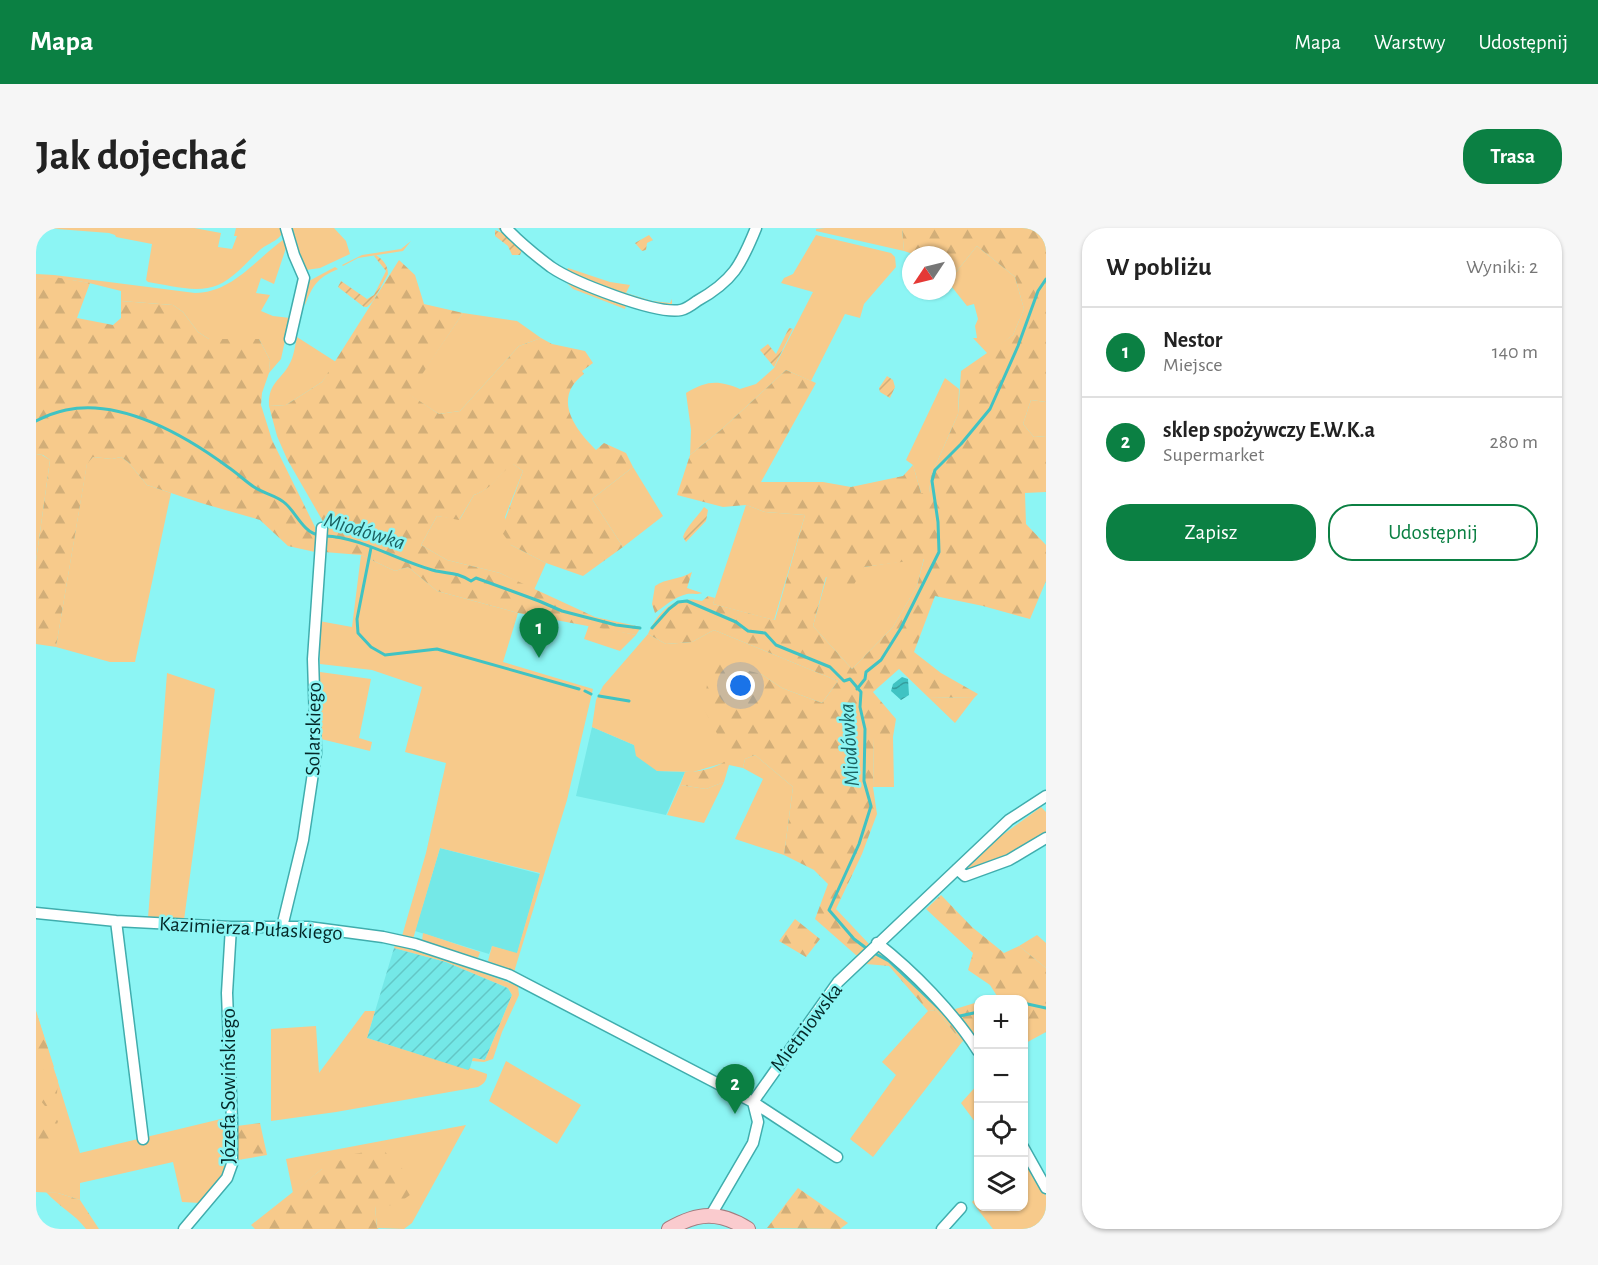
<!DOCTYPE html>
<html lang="pl">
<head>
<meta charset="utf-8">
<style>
	body { margin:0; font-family:"Alegreya Sans",sans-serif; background:#f6f6f6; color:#222 }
	.controls { position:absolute; right:18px; bottom:18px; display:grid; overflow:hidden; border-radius:12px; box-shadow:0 2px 4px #0004 }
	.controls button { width:54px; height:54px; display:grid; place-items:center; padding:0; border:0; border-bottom:2px solid #e0e0e0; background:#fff; color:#222; font:30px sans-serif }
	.compass { position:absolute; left:866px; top:18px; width:54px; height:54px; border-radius:50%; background:#fff; box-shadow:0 2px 4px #0004; rotate:235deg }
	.you { position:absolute; left:705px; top:458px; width:21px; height:21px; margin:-15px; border:4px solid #fff; border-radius:50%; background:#1a73e8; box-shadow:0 0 0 9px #1a73e833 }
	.badge { display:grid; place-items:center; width:39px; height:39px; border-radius:50%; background:#0b8043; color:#fff; font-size:20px; font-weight:700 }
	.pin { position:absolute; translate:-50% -50px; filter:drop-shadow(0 2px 3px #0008) }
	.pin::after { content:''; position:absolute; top:32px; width:21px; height:18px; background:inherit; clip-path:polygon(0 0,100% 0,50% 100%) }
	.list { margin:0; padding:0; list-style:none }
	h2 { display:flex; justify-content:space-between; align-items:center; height:78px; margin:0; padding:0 24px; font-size:26px }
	h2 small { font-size:20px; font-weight:400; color:#767676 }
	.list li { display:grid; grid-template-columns:39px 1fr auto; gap:18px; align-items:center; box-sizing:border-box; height:90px; padding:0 24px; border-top:2px solid #e0e0e0 }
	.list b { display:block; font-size:22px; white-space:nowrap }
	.list p { margin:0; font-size:20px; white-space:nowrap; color:#767676 }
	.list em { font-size:20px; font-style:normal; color:#767676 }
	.actions { display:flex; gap:12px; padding:18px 24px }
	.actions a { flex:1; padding:14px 0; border:2px solid #0b8043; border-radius:24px; text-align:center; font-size:21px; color:#0b8043 }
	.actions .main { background:#0b8043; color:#fff }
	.icon { flex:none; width:33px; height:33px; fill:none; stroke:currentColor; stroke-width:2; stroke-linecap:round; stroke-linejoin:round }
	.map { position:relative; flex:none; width:1010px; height:1001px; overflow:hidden; border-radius:24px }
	header { display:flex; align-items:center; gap:36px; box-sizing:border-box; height:84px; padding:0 30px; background:#0b8043; color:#fff }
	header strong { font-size:28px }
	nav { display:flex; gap:33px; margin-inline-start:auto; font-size:21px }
	.intro { display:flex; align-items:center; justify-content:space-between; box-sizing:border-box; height:144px; padding:0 36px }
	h1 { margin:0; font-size:42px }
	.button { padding:15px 27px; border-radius:24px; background:#0b8043; color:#fff; font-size:21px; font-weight:700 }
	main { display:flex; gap:36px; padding:0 36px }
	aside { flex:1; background:#fff; border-radius:24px; box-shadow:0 2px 4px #0004 }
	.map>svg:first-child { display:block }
</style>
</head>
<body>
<header>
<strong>Mapa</strong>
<nav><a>Mapa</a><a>Warstwy</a><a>Udostępnij</a></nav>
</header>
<div class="intro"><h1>Jak dojechać</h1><a class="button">Trasa</a></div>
<main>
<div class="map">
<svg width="1010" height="1001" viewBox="0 0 1010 1001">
	<defs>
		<pattern id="industrial-furrows" width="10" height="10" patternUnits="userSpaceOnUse" patternTransform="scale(1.5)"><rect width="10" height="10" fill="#74e8e7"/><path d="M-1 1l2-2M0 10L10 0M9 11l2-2" fill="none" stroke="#63c7c6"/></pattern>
		<pattern id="forest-firs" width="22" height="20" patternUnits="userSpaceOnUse" patternTransform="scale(1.5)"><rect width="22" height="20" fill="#f7ca8b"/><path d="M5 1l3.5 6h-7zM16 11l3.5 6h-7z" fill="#d2ae78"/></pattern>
		<pattern id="garden-furrows" width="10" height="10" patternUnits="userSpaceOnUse" patternTransform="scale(1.5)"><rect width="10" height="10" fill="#f7ca8b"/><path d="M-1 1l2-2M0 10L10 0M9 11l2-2" fill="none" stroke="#d2ae78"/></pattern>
		<pattern id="water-waves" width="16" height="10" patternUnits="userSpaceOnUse" patternTransform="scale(1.5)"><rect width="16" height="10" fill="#40c3c3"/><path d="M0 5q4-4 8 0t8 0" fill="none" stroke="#349e9e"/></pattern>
	</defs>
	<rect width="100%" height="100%" fill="#8cf5f4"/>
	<path fill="#74e8e7" d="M556,499L598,517L621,543L649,544L630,587L540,568Z
		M404,620L504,646L481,726L456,718L453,726L379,703Z"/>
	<path fill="url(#industrial-furrows)" d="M358,720L410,734L472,760L476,767L449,832L437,830L433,843L331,810Z"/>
	<path fill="#f7ca8b" d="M8,0H158L185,5L182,19L196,21L201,8H198L200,0H248C247,11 233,15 225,21C212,33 198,50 182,57C161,66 133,57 112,54L110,52L116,16L80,9L79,7L73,5Z
		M257,0H298L310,13L314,26L284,40L270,42L266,39L255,4Z
		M789,0H866L868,23L780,3V1Z
		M780,7L855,25L859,29L860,39L828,76L824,90L809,86L775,153L750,142L686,201L654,227L655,202L650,165C671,152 683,152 704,161L720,156L738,140L777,64L745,55L748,50L757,46Z
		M247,12L250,13L262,46L250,20L238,56L225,50L220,65L234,67L225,83L237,88L254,90L245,131L233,145L234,132L223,111H173L162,104L147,84L137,77L85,73V63C57,56 29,48 0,51V46L18,47L159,65C196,65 219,32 247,12Z
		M375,13L367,23L322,30L307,38L306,37L326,27L365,21Z
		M941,18L979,49L988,81L977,107L952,126L937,110H941L939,98L942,91L938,76L931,78L912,54Z
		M299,39L302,41C281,50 277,57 269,77L267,70L273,53Z
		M532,40L574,54L594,57L590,65L616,73L634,75L636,71V78C599,72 564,59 530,43Z
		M532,53L590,77L589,81L537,61L530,54Z
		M427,85L481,93L505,110L483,118L424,183L403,186L372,166Z
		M261,109L300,134L286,154L250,177L233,178C232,155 244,153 253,137C258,129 259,117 261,109Z
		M909,150L923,161L922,186L895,248L893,265H885L877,237L870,232Z
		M995,172L1010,174V208L998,209L987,196Z
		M0,226L6,227L14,232L0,333Z
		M57,229L76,231L85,229L92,234L111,257L135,265L99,434H74L20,419L51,235Z
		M476,235L487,243L469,289L475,317L510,335L498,362L464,345L411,332L385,317L401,288L424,291L438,267C457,260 461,247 476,235Z
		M597,239L627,288L587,319L556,271Z
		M710,277L729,284L769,287L738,392L677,376Z
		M325,327L359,343L372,339L401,363L482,385L467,434L557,461L531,572L478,744L452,733L456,718L481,725L504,645L404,620L377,711L366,708L390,625L410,535L369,524L386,459L336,442L284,436L283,393L316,399Z
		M888,330L881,358L857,399L816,441L777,398L791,348L828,339Z
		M553,397L600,407L584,423L548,411Z
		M678,402L802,453L786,475L746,460L725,446L700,525L691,534L657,544L621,543L600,528L598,517L556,499L560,472L567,458L612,406L630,416L656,414Z
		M284,444L335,451L323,510L336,514L334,523L285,511Z
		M131,445L179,461L148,692L112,690Z
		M892,469L938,470L919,495Z
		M838,509H857L858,559H837Z
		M719,527L757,559L748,627L699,611L727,551L707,540L709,531Z
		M688,554L668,595L631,587L644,557L670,561Z
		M1005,579L1010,584V605L985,621L932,644L930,641L965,608Z
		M387,705L444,724L442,730L386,713Z
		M1001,707L1010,715V740L983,718Z
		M359,717L423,736L482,758L483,767L466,804L457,831L448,834L436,833L437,830L449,832L476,767L472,760L410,734L358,720Z
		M900,782L926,814L837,929L814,911L860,847L846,834L892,783Z
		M0,783L44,925L189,890L191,936L188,945L164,975L146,974L137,934L44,955V972L22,965L0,964Z
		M329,783H339L331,810L432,842L434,840L451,846C451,852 448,856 442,859L300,884L235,893V801L280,798L283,845Z
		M470,833L545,877L521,916L453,873Z
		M942,856V898L925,875Z
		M430,897L376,995L368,1001L341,1000L339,978L286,941L257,965L250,931Z
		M988,926L1010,968V1001H957L936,974L942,968V978H987Z"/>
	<path fill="url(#forest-firs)" fill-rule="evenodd" d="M866,0H1010V174L995,172L987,196L998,209L1010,208V264L989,265L990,296L1010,317V353L994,391L947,378L899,368L878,424L905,445L942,466L938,470L892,469L863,441L837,464L860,491L857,509H838L837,559L841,586L826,626L800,681L833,716L821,728L779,691L792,656L778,642L748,627L757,559L719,527L709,531L707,540L693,537L688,554L670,561L644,557L649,544C667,544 688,538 699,525L687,517L667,479L671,457L682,435L725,446L746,460L786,475L802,453L678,402L656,414L630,416L612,406C622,383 639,366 666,373L672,368L679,370L677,376L739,392L769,287L729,284L710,277L687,279L641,267L654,227L686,201L750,142L780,155L725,254H787L815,259L867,248L877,237L885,265H893L895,248L922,186L925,143L977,107L988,81L979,49L941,18L912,54L911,27H880L868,23ZM888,331L881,358L857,399L816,441L777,398L790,349L816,360L828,339Z
		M363,32L379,47L388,76L427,85L373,166L403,186L424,183L483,118L505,110L516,116L549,123L557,135L546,143L548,146C516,170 538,200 560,222L568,215L590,225L597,239L556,271L587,319L547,348L510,335L475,317L465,303L487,243L477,236C460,248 458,260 438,267L423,292L401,288L385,317L411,332L464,345L559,389L605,399L600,407L482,385L401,363L372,339L359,343L325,327L288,324L289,297L251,231L241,208L233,178L250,177L286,154Z
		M18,49L54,55L41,90L77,97L85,90V73L137,77L147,84L162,104L173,111H223L234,132L233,145L226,165L225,177L236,212L279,299V324L252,318L224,292L165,275L111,257L92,234L85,229L76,231L57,229L51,236L20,419L0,416V333L14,232L7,227L0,226V51Z
		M656,344L651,360L666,365C660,367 656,365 651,366C638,369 629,378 619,385L616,376L619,358C630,350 644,352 656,344Z
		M905,667L936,699L968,725L983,718L1010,740V804L988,816L987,772L952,771L961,768L954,757L932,742L937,725L890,681Z
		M759,691L784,711L770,729L743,713Z
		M843,720L854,726L924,800L930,811L926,814L900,782L892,783L853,738L830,736Z
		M942,774V819L916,782Z
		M0,783L18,839L0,843Z
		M16,845H19L22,853L20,877L9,878L4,872Z
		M13,885L22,893L17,910L6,929H0V898Z
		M224,895L231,927L202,932L201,898Z
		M346,921L385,959L360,977L339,978L341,1000L343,1001H219L215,997L286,941L318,926Z
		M762,960L812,995L804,1001L731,1000Z
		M10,964L22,965L44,972L63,1001H50C39,986 22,978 10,964Z"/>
	<path fill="url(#garden-furrows)" d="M462,0H466L486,22L484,27H476L472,18L459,8V2L466,5Z
		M613,7L617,12L611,15L610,22L606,23L599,15Z
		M340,27C347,32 352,37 352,46L337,73L331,79H328L302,59L305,53L331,71L338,67L350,43L338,28Z
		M753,100L757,101L738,139L724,122L732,116L740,126Z
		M851,148L857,152L859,159L854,170L844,164L843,160Z
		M668,279L672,282L670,293L650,314L647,309C650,299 662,288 668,279Z"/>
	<path fill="url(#water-waves)" d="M866,449L872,451L873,467L865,472L855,463L857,456Z"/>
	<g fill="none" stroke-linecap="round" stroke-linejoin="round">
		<path stroke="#40c3c3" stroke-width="3" d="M0,193C10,188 20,184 30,182C85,170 150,208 192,239C201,245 209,253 218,259C228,266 241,267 250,276C260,285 268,305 283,307
			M289,308C325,309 364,334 400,343C415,346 420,344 435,353L440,350L503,373L526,383L580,397L604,400
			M335,320L321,391L322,405L335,419L349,427L401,421L543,461
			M616,400L633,381L642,374L651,373L700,394L712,403L729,405L740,417L794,439L808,453L814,451L825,464L824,479L829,501L828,553L835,578L823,616L793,682L818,711L830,720
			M821,461L829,451L830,444L845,432L865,400L903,324L902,294L896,253L899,242L925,216L954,181L982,118L1002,63L1010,51
			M549,463L555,466
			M563,468L593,473
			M838,725L853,733L913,790
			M987,775L1010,780
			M924,788L942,784"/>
		<g stroke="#40adad" stroke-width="13">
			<path id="minor" d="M250,0L258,27L268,50L254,111
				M470,0C484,15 499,27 515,39C537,54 620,87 645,82C650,81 657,76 661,73C697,53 705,37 720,0
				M921,641L929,648L973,632L1010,610
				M0,685L80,693L195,699H272L347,709L379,716L473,747L717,874L801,929
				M80,693L107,911
				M246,699L267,612L280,525L277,431L286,300
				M841,715C877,743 918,785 942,823
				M987,919L1010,960
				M675,987L717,915L722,894L717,874L802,754L973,592L1010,568
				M148,1001L191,950L196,936V893L191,765L195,699
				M906,1001L925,980"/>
		</g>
		<g stroke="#a27c7f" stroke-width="16">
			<path id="major" d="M633,1001C662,984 683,983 712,1001"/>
		</g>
		<use href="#minor" stroke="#fff" stroke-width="10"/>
		<use href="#major" stroke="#facbce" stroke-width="14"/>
	</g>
	<g text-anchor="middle" stroke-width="5" stroke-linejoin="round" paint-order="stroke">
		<g font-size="21" fill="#052828" stroke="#8cf5f4">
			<text transform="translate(277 501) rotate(-89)" y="7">Solarskiego</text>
			<text transform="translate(215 700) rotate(3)" y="7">Kazimierza Pułaskiego</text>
			<text transform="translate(770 799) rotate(-53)" y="7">Mietniowska</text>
			<text transform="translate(192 858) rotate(-90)" y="7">Józefa Sowińskiego</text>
		</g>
		<g font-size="22" font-style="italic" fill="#1b6161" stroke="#8cf5f4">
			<text transform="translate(329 302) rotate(17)" y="8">Miodówka</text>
			<text transform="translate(812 517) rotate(-94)" y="8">Miodówka</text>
		</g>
	</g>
</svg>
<div class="controls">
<button>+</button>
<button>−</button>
<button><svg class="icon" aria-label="locate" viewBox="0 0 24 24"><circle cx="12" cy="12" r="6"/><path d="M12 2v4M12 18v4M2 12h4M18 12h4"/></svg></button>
<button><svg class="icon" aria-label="layers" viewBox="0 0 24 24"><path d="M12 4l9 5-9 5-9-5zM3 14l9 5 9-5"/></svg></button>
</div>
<svg class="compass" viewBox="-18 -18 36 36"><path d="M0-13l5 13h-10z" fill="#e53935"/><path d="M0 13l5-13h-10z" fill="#767676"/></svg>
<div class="you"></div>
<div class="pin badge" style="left:503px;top:430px">1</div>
<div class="pin badge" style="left:699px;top:886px">2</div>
</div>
<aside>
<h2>W pobliżu<small>Wyniki: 2</small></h2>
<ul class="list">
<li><span class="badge">1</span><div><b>Nestor</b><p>Miejsce</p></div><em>140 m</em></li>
<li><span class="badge">2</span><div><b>sklep spożywczy E.W.K.a</b><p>Supermarket</p></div><em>280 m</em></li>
</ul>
<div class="actions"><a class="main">Zapisz</a><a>Udostępnij</a></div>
</aside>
</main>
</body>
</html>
